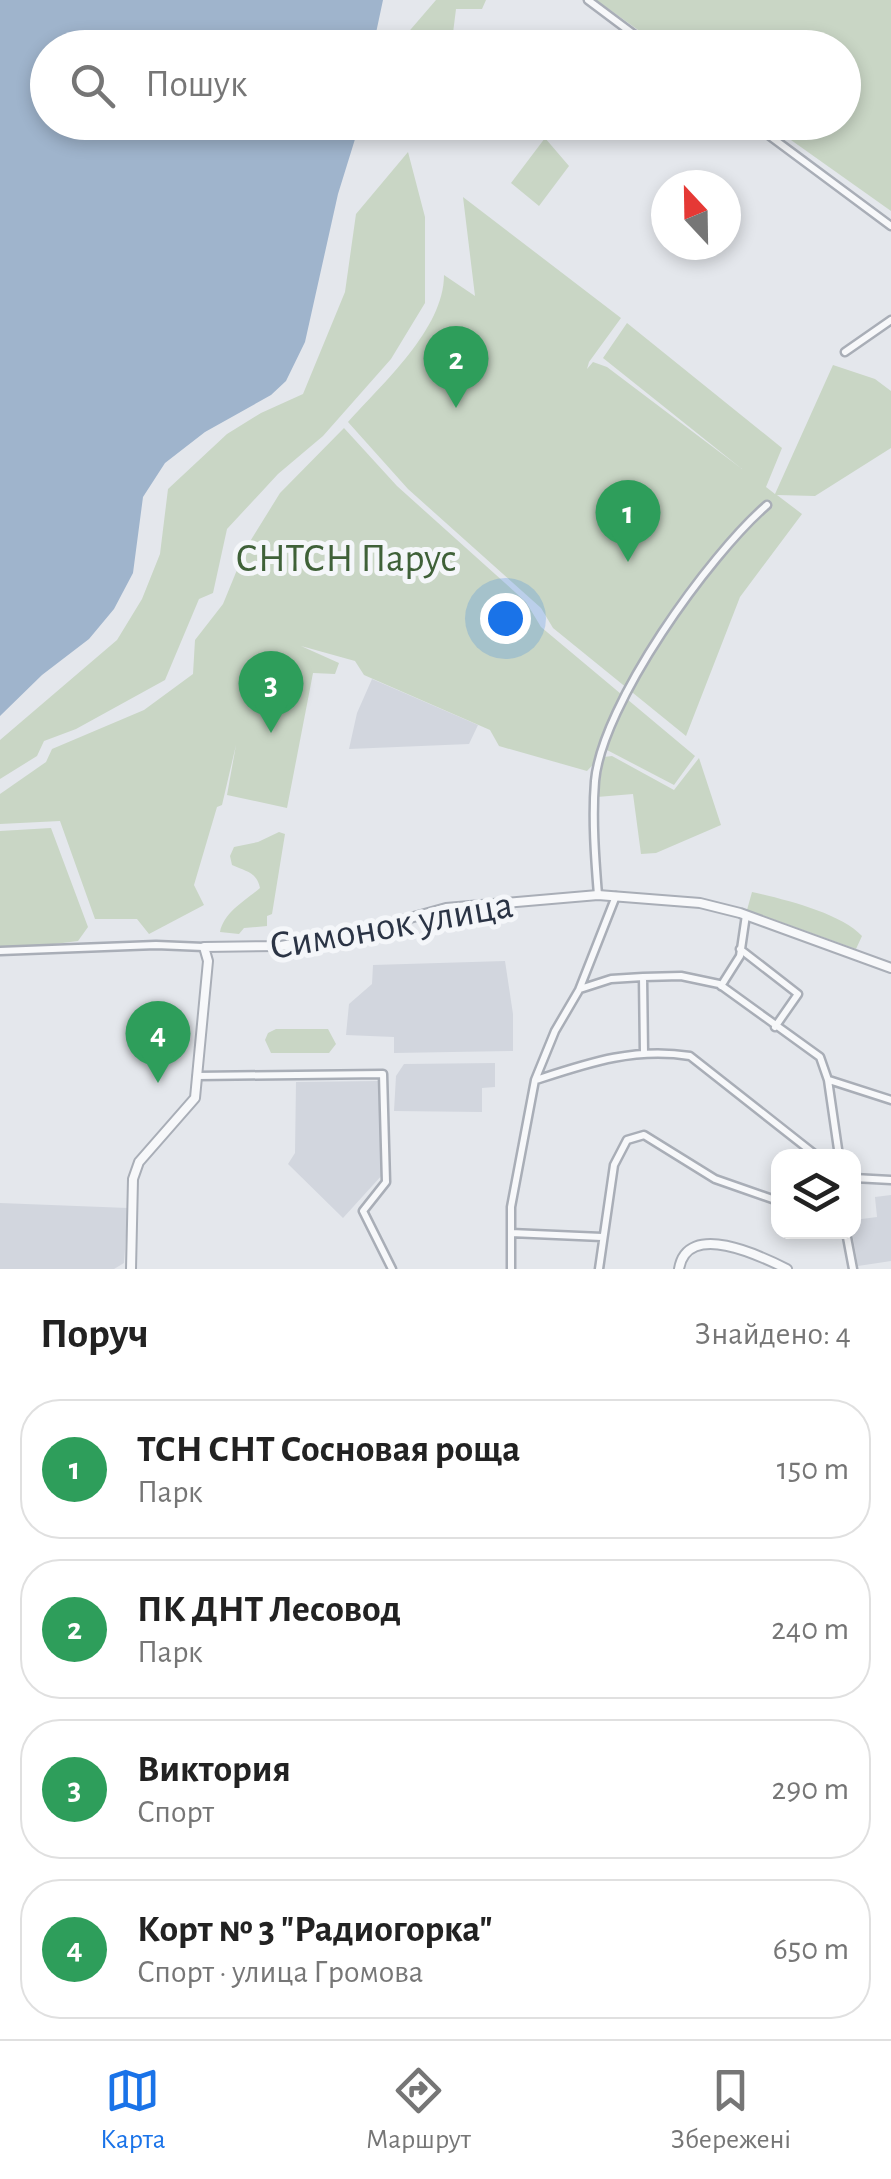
<!DOCTYPE html>
<html lang="uk">
<head>
<meta charset="utf-8">
<style>
	body { margin:0; font-family:"Alegreya Sans",sans-serif; background:#f2f2f2; color:#222 }
	.controls { position:absolute; right:30px; bottom:30px; display:grid; overflow:hidden; border-radius:20px; box-shadow:0 5px 15px #0003 }
	.controls button { width:90px; height:90px; display:grid; place-items:center; padding:0; border:0; border-bottom:2px solid #e0e0e0; background:#fff; color:#222; font:50px sans-serif }
	.compass { position:absolute; left:651px; top:170px; width:90px; height:90px; border-radius:50%; background:#fff; box-shadow:0 5px 15px #0003; rotate:338deg }
	.you { position:absolute; left:505px; top:618px; width:35px; height:35px; margin:-25px; border:8px solid #fff; border-radius:50%; background:#1a73e8; box-shadow:0 0 0 15px #1a73e833 }
	.badge { display:grid; place-items:center; width:65px; height:65px; border-radius:50%; background:#1a73e8; color:#fff; font-size:32px; font-weight:700 }
	.pin { position:absolute; translate:-50% -82px; filter:drop-shadow(0 2px 5px #0008) }
	.pin::after { content:''; position:absolute; top:52px; width:35px; height:30px; background:inherit; clip-path:polygon(0 0,100% 0,50% 100%) }
	.list { margin:0; padding:0; list-style:none }
	h2 { display:flex; justify-content:space-between; align-items:center; height:130px; margin:0; padding:0 40px; font-size:42px }
	h2 small { font-size:32px; font-weight:400; color:#767676 }
	.list li { display:grid; grid-template-columns:65px 1fr auto; gap:30px; align-items:center; box-sizing:border-box; height:140px; margin:0 20px 20px; padding:0 20px; border:2px solid #e0e0e0; border-radius:40px }
	.list b { display:block; font-size:38px; white-space:nowrap }
	.list p { margin:0; font-size:32px; white-space:nowrap; color:#767676 }
	.list em { font-size:32px; font-style:normal; color:#767676 }
	.icon { flex:none; width:55px; height:55px; fill:none; stroke:currentColor; stroke-width:2; stroke-linecap:round; stroke-linejoin:round }
	.map { position:relative; flex:none; width:891px; height:1269px; overflow:hidden }
	.search { position:absolute; background:#fff; box-shadow:0 5px 15px #0003; left:30px; right:30px; top:30px; height:110px; display:flex; align-items:center; gap:25px; box-sizing:border-box; padding:0 35px; border-radius:55px; color:#767676; font-size:38px }
	.sheet { height:770px; background:#fff }
	nav { display:flex; justify-content:space-around; align-items:center; box-sizing:border-box; height:140px; border-top:2px solid #e0e0e0; background:#fff; font-size:28px; color:#767676 }
	nav a { display:grid; justify-items:center; gap:5px }
	nav .on { color:#1a73e8 }
	.map>svg:first-child { display:block }
</style>
</head>
<body>
<div class="map">
<svg width="891" height="1269" viewBox="0 0 891 1269">
	<rect width="100%" height="100%" fill="#e4e7ec"/>
	<path fill="#d2d6de" d="M372,679L478,725L469,744L349,749L357,713Z
		M505,961L513,1014V1051L394,1053V1037L346,1035L349,1004L372,984L373,965Z
		M495,1063V1087L482,1088V1112L394,1111L396,1076L404,1064Z
		M378,1081L383,1174L343,1218L288,1164L295,1153L296,1082Z
		M891,1195V1261L858,1266L852,1232L854,1220L877,1217L875,1197Z
		M0,1203L128,1208L124,1263L114,1269H0Z"/>
	<path fill="#c9d6c5" d="M436,0H486L482,9H456L452,41L458,47H405V36Z
		M596,0H891V211L767,123L844,122V48L662,47Z
		M545,138L569,166L539,206L511,183Z
		M408,152L425,217V303L391,359L323,436L278,474L227,529L213,593L199,599L165,680L76,729L44,741L37,756L0,779V740L117,640L142,599L160,554L168,489L227,434L261,413L303,394L345,292L356,214Z
		M463,197L621,318L589,362L587,369L593,362L607,367L742,469L603,358L627,323L782,448L766,487L775,494L833,365L875,379L891,391V448L815,496L777,495L802,514L740,597L686,736L553,628L541,608L408,489L348,422C382,384 444,329 444,275L475,296Z
		M344,428L397,486L526,602L541,627L695,756L674,785L607,750L587,771L499,746L490,730L364,675L355,661L301,646L339,663L335,674L313,673L287,808L227,795L236,745L222,805L217,807L194,885L204,905L149,934L137,919H95L60,821L0,824V794L46,762L52,749L144,710L193,674L195,640L223,604L246,548L280,493Z
		M612,756L674,790L699,758L721,825L656,853L641,854L633,794L597,797L604,757Z
		M51,828L88,927L78,941L0,951V831Z
		M279,832L285,834L272,914L267,916V926L244,928L239,934L220,932C224,912 245,901 260,888C257,872 245,871 232,865L230,856L234,847L258,842Z
		M752,892C783,899 841,913 862,936L856,949L747,910Z
		M276,1029H328L336,1044L329,1053H271L265,1040L268,1033Z"/>
	<path fill="#9fb4cc" d="M0,0H383L373,47L48,48V122L360,123L338,194L305,342L286,381L271,395L205,432L165,463L143,497L133,573L114,609L89,639L42,675L0,716Z"/>
	<g fill="none" stroke-linecap="round" stroke-linejoin="round">
		<g stroke="#a9aeb7" stroke-width="11">
			<path id="minor" d="M588,0L652,48
				M751,122L891,226
				M845,352L891,320
				M598,895C595,858 592,818 595,781C602,704 709,555 767,505
				M740,949L798,994L775,1027
				M0,951L156,945L204,947
				M643,977L644,1053
				M721,986L740,956L746,915
				M580,989L611,979L643,977L681,976L719,984L820,1057L828,1080L839,1156
				M197,1076L383,1074L386,1182L363,1211L392,1269
				M536,1080C588,1063 634,1047 690,1056L817,1156
				M829,1080L891,1100
				M854,1178L891,1180
				M846,1232L853,1269
				M511,1233L602,1237
				M511,1269V1207L535,1080L555,1031L579,990L616,896
				M599,1269L614,1165L627,1140L644,1135L715,1179L778,1201"/>
		</g>
		<g stroke="#a9aeb7" stroke-width="12">
			<path id="tertiary" d="M131,1269L133,1179L139,1162L195,1098L208,961L204,947L281,946L367,930L446,908L598,895L700,903L740,913L891,968
				M679,1269C687,1220 761,1256 787,1269"/>
		</g>
		<use href="#minor" stroke="#f7f8fa" stroke-width="6"/>
		<use href="#tertiary" stroke="#f7f8fa" stroke-width="8"/>
	</g>
	<g text-anchor="middle" stroke-width="10" stroke-linejoin="round" paint-order="stroke">
		<g font-size="40" fill="#3f6138" stroke="#f4f6f9">
			<text x="346" y="571">СНТСН Парус</text>
		</g>
		<g font-size="40" fill="#2b3445" stroke="#f4f6f9">
			<text transform="translate(391 924) rotate(-10)" y="14">Симонок улица</text>
		</g>
	</g>
</svg>
<div class="controls">
<button><svg class="icon" aria-label="layers" viewBox="0 0 24 24"><path d="M12 4l9 5-9 5-9-5zM3 14l9 5 9-5"/></svg></button>
</div>
<svg class="compass" viewBox="-18 -18 36 36"><path d="M0-13l5 13h-10z" fill="#e53935"/><path d="M0 13l5-13h-10z" fill="#767676"/></svg>
<div class="you"></div>
<div class="pin badge" style="left:628px;top:562px;background:#2e9e5b">1</div>
<div class="pin badge" style="left:456px;top:408px;background:#2e9e5b">2</div>
<div class="pin badge" style="left:271px;top:733px;background:#2e9e5b">3</div>
<div class="pin badge" style="left:158px;top:1083px;background:#2e9e5b">4</div>
<div class="search"><svg class="icon" aria-label="search" viewBox="0 0 24 24"><circle cx="10" cy="10" r="6"/><path d="M15 15l6 6"/></svg>Пошук</div>
</div>
<section class="sheet">
<h2>Поруч<small>Знайдено: 4</small></h2>
<ul class="list">
<li><span class="badge" style="background:#2e9e5b">1</span><div><b>ТСН СНТ Сосновая роща</b><p>Парк</p></div><em>150 m</em></li>
<li><span class="badge" style="background:#2e9e5b">2</span><div><b>ПК ДНТ Лесовод</b><p>Парк</p></div><em>240 m</em></li>
<li><span class="badge" style="background:#2e9e5b">3</span><div><b>Виктория</b><p>Спорт</p></div><em>290 m</em></li>
<li><span class="badge" style="background:#2e9e5b">4</span><div><b>Корт № 3 &quot;Радиогорка&quot;</b><p>Спорт · улица Громова</p></div><em>650 m</em></li>
</ul>
</section>
<nav>
<a class="on"><svg class="icon" aria-label="map" viewBox="0 0 24 24"><path d="M3 6l6-2 6 2 6-2v14l-6 2-6-2-6 2zM9 4v14M15 6v14"/></svg>Карта</a>
<a><svg class="icon" aria-label="directions" viewBox="0 0 24 24"><path d="M12 3l9 9-9 9-9-9zM9 14v-3h6M13 9l2 2-2 2"/></svg>Маршрут</a>
<a><svg class="icon" aria-label="saved" viewBox="0 0 24 24"><path d="M7 4h10v16l-5-4-5 4z"/></svg>Збережені</a>
</nav>
</body>
</html>
